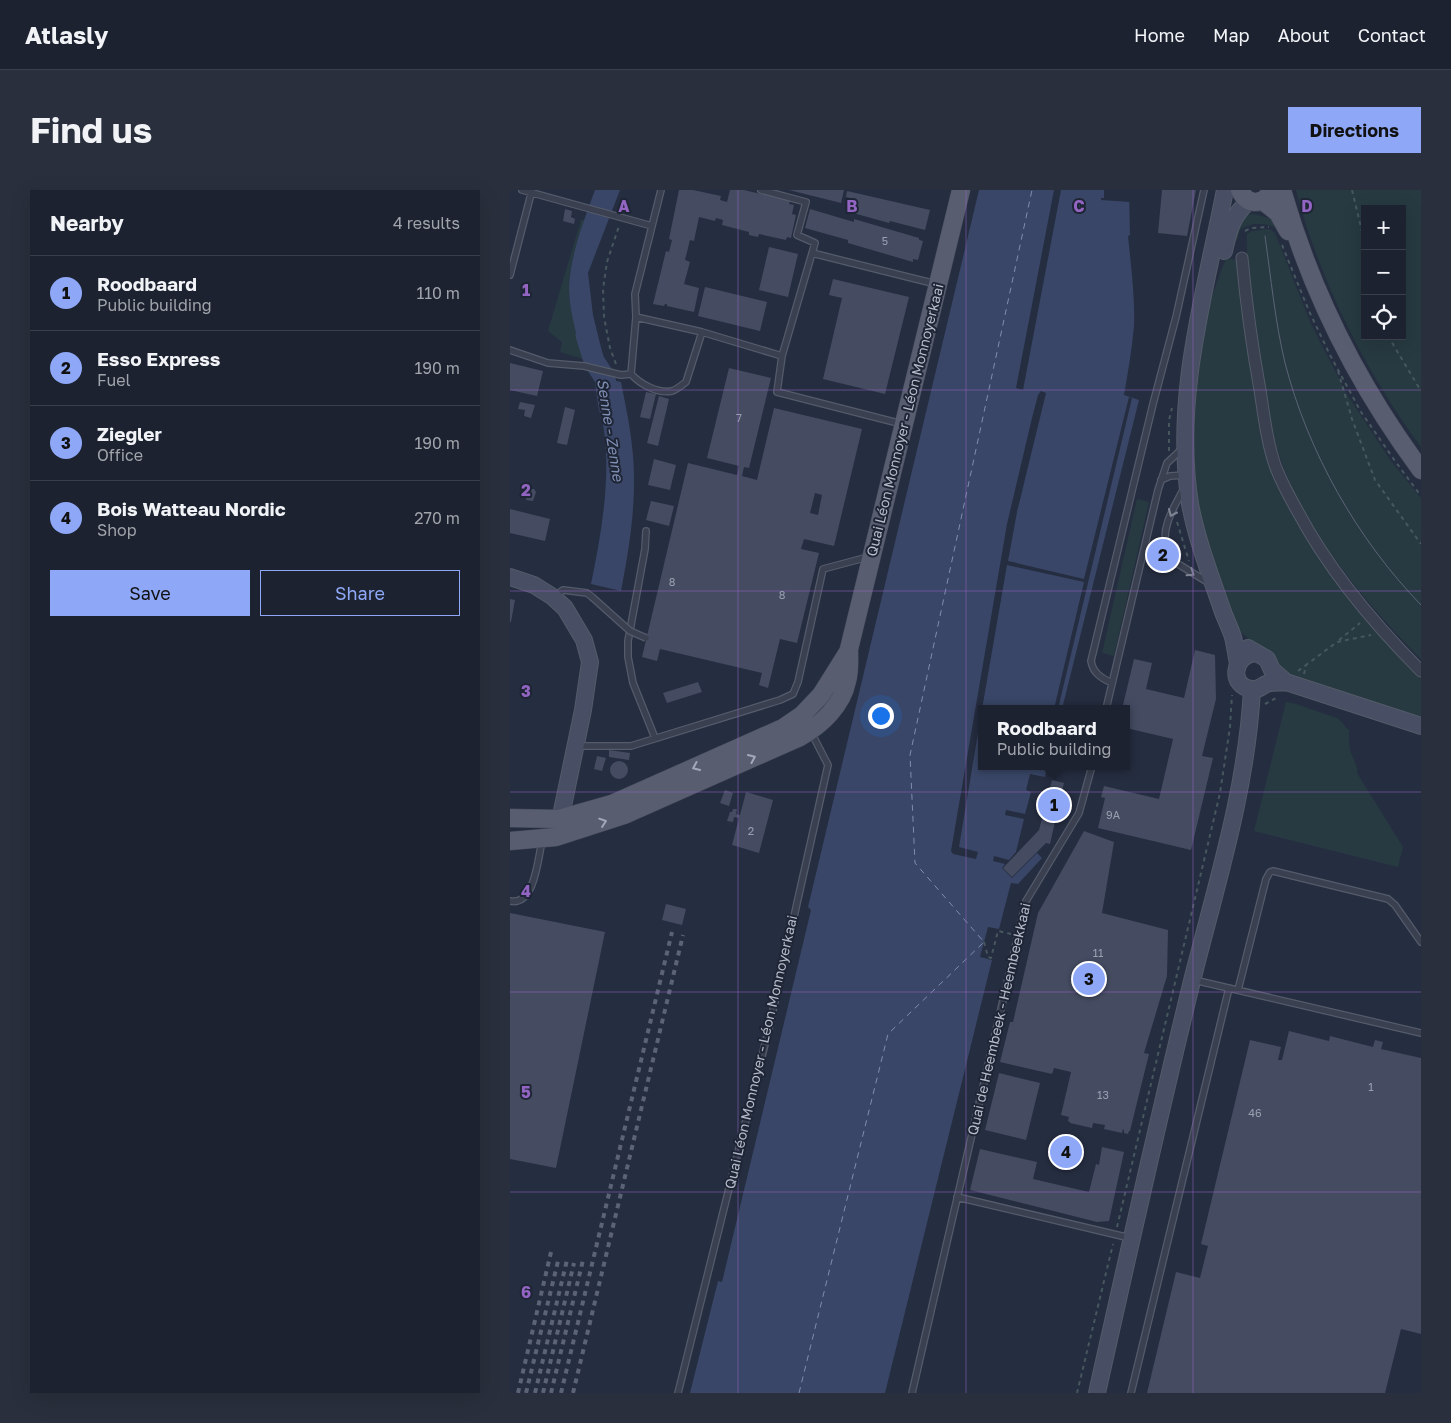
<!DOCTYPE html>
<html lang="en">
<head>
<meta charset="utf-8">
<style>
	body { margin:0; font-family:"Golos Text",sans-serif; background:#292f3c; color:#f1f3f6 }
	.controls { position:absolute; right:15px; top:15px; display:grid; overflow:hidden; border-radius:0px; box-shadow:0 5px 20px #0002 }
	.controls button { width:45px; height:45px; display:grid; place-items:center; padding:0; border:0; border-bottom:1px solid #3a3f4c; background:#1c2230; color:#f1f3f6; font:25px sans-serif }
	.you { position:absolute; left:370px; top:525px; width:18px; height:18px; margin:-12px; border:4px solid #fff; border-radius:50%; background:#1a73e8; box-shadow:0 0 0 8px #1a73e833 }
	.badge { display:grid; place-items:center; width:32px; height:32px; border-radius:50%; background:#8ea8f7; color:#111; font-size:16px; font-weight:700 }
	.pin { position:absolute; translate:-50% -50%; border:2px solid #fff; box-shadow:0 1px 5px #0006 }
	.popup { position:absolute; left:468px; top:515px; width:152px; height:65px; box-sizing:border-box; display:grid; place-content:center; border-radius:0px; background:#1c2230; filter:drop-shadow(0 1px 4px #0005); font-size:16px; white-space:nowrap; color:#a0a4ab }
	.popup b { font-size:19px; color:#f1f3f6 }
	.popup::after { content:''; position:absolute; left:50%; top:100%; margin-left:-10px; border:10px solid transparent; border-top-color:#1c2230 }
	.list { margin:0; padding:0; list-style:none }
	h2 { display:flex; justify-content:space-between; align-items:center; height:65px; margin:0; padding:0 20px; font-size:21px }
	h2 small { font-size:16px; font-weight:400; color:#a0a4ab }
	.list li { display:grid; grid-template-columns:32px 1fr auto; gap:15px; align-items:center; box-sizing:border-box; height:75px; padding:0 20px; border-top:1px solid #3a3f4c }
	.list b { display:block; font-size:19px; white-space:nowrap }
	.list p { margin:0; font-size:16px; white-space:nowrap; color:#a0a4ab }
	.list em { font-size:16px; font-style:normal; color:#a0a4ab }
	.actions { display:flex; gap:10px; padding:15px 20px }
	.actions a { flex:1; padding:11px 0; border:1px solid #8ea8f7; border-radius:0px; text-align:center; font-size:18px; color:#8ea8f7 }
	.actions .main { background:#8ea8f7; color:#111 }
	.icon { flex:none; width:28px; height:28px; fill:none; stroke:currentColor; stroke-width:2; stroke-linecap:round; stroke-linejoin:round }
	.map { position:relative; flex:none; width:911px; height:1203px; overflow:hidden; border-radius:0px }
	header { display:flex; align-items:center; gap:30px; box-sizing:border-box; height:70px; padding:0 25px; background:#1c2230; border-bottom:1px solid #3a3f4c }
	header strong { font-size:24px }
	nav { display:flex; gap:28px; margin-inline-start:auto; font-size:18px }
	.intro { display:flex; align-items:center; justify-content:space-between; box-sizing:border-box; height:120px; padding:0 30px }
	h1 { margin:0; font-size:35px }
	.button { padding:12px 22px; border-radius:0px; background:#8ea8f7; color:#111; font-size:18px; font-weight:700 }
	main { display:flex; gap:30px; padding:0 30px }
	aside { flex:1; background:#1c2230; border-radius:0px; box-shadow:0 5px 20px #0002 }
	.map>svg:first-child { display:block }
</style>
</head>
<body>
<header>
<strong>Atlasly</strong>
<nav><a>Home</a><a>Map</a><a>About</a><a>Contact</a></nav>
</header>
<div class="intro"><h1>Find us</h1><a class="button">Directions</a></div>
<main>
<aside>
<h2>Nearby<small>4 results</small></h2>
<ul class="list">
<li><span class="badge">1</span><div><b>Roodbaard</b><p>Public building</p></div><em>110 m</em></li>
<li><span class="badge">2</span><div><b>Esso Express</b><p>Fuel</p></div><em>190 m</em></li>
<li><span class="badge">3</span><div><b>Ziegler</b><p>Office</p></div><em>190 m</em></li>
<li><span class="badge">4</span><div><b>Bois Watteau Nordic</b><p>Shop</p></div><em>270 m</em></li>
</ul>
<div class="actions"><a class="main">Save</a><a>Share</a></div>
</aside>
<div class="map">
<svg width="911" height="1203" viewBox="0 0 911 1203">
	<rect width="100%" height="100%" fill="#252d40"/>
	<path fill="#273a41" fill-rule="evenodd" d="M786,0H911V257C856,183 809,89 786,0ZM855,19H892V146H855Z
		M744,24L762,29L767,38C756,33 740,32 730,40L727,50L722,52L735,25Z
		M71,30H75C70,46 63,62 61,78C55,109 66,140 73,169L50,162L52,152L38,141Z
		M758,39L761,40L765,43L801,134L838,206L881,271L911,308V469C859,417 799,346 773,276C759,239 752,189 746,150C741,115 736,80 737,44L742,41Z
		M716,68L728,70L754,249L791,337L911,486V530L777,486L728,439L708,394L683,299V196L700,111Z
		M627,309L639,312L604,466L592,463Z
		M776,512L786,514L827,528L833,533L836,538L839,540C839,546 839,554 840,560C842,568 848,575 847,583L893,657L888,677L744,641Z"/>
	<path fill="#394667" d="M85,0H110L78,83L83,125L95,174L73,169C67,146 59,121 59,97C60,66 74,30 85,0Z
		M469,0H619L620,45L618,46C621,76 625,106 624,136C622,159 618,182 614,205L629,210L552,519H472V576H537L535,587L520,584L516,600L521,602L515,624L496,620L495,625L514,629L506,662L499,670L484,666L483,671L495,674L492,678L502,688L527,663L532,668L508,694L501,693L489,739L478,737L470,767L482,770L375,1203H180L208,1091L212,1092L301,720L298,717Z
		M84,186L111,192C115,213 120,235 122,256C128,305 120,354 111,401L81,394C90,350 98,306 96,261C95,236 88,210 84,186Z"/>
	<path fill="#252d40" d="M544,0H551L513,200L506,198Z
		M594,0H619L620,12L591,10V8H594Z
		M531,201L536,203L507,322L498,371L574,389L619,207L622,208L548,519H544L574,392L497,375L472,519L449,657L468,662L466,669L443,664L441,661L497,334L522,228L528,205Z"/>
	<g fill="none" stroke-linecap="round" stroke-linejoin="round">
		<path stroke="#394667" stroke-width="21" d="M76,145L84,171L95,188L99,217"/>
		<path stroke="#7e8db2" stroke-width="1" stroke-dasharray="6 5" stroke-linecap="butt" d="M289,1203L378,844L474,752L405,673L400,565L522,0"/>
	</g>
	<path fill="#454c62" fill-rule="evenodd" d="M169,0H183L211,6L210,10L217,12L220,0H234L280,11L279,14L284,15L282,24L286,25L281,48L277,47L276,50L249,44L248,47L239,45V42L212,35L213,30L206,28L205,31L189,27L184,51L180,50L175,70L180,72L174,94L189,98L184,122L157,116V114H155L154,116L143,114L156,61L159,62L162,50L159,49Z
		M279,0H334L331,13Z
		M652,0H686L677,46L648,43Z
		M337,1L420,20L415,40L380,31L379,33L336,21L340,8L336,7Z
		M55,19L62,21L61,27L65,29L64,34L53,31Z
		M300,19L344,32V29L409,48V50L413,51L408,70L403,69V72L338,53V50L295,38Z
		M259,57L288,64L278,107L249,100Z
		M323,89L399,107L375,204L313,189L332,108L319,105Z
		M195,97L257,112L250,141L188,126Z
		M0,173L33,181L27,206L0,200Z
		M219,178L261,188L239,278L234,277L232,286L247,290L264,218L352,239L324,356L294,349L291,359L309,363L287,453L270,449L258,498L249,495L252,483L150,459L147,471L132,467L178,273L227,285L229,276L197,268ZM305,303L312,305L308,325L300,323Z
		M136,202L146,204L140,229L130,227Z
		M149,206L159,209L148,256L137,253Z
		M10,212L25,215L21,228L14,226L15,220L8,219Z
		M55,217L65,220L57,255L47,253Z
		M144,269L166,275L160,300L138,295Z
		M20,299H24L26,302L23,311L16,310L18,300Z
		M141,311L164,316L159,336L136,330Z
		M0,319L40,329L35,351L0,343Z
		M668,353L672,365L649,372L646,360Z
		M0,409L5,410L1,432H0Z
		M685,460L705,465L706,509L692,566L703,568L681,660L588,638L595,608L591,607L594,596L649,609L663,549L616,538V519H612L624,469L642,473L636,499L674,508Z
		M188,492L192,502L157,513L153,503Z
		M99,560L120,563L119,570L99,567Z
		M87,566L96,568L92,581L84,579Z
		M100 580a9 9 0 1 1 18 0a9 9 0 1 1-18 0Z
		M542,590L554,593L540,654L536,653L502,687L493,678L529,640Z
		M215,600L223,603L219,616L210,613Z
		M236,602L263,610L249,663L222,655L229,628L224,627L223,632L217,631L220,622H222L223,619H227L226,624L230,625Z
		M574,641L604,652L592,723L658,740L657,786L634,863L639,864L620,941H619L618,944L614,943V940L613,939L612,943L594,939L595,935L583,933L582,938L560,933V932L558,931L559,927L551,925L561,882L544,878L542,884L490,872L500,832H503L528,723Z
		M156,714L176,719L172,735L152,730Z
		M0,723L95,742L46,978L0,969Z
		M779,841L819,851L820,846L863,857L865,850L873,852L871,859L911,868V1144L891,1139L875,1203H637L666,1082L690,1088L698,1056L691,1054L740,850L771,857L768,870H772Z
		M489,883L530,893L516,950L475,940Z
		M592,957L614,962L599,1031L587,1032L460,1000L470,959L527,972L523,989L579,1002L586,974L589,975Z"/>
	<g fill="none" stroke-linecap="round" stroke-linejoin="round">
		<g stroke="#545b6a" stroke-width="8">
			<path id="lane" d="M12,0L142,36
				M151,0L125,104L126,127L192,142L272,166L267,202L392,234
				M251,0L296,12L287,45L305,53L272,166
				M302,63L426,94
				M0,85L22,0
				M126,127L121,184C130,194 148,204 162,201C166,200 172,195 176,192L192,142
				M0,160L38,173L74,176L111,185L121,184
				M651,290L660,286L676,285
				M136,341L135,359L118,451V467L123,493L145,548
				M656,357C651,336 665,316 674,298
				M660,369L699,393
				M45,406L53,400L77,403L82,407
				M602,493C591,488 583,483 581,471L643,214L666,127L694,0
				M596,519L648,300L657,273L673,258
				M68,556H121L270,510L283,504L288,492L313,379L358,367
				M0,711C25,716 28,668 32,651
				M684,790L911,843
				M728,800L756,689L760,682L763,681L878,709L885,715L911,752
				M447,1007L620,1048
				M168,1203L259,838L318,575L301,542
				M402,1203L516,711L569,623L582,576
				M621,1203L719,798"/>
		</g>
		<g stroke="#545b6a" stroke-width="13">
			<path id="street" d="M732,68C736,112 742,156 750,200C754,226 757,253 766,278C772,293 780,308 788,322C820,382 863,433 911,481"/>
		</g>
		<g stroke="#545b6a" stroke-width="18">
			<path id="secondary" d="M715,0C695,103 663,208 680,314C687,351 701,387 713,422C716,430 720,438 723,447C725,455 726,464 728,473
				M714,61C719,39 722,26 739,11
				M0,387L24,395L43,407L55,418L74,450L80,472L73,520L48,640
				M738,458L757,469L762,480L776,492
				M746,463C722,465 719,497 742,499C748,500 751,497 756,494C762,492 770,493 776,492L911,536
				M587,1203C618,1064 649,925 683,787C707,692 737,598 742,499"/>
		</g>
		<g stroke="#434959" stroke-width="19">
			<path id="primary" d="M730,0C736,15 752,16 760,3
				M772,0C801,102 848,195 911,280
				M753,11L768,23L778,41
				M0,628L49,629L102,614L273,538L292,525L311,505L338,462
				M0,651L46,647L114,625L290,547C311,535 332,516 337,491C340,481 339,469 339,459L451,0"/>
		</g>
		<path stroke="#46575e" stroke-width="2" stroke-dasharray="4 4" stroke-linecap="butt" d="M842,0L855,54
			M735,41L741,38L759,37
			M772,55L799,121L820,165L851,222L885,271L911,306
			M878,146L911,201
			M106,174L100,158L94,127L93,99L97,72L109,36
			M828,181L842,229L865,290L911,354
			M659,261V230L662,218
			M667,332L679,371
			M829,450L850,433
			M788,481L796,475
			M794,484L796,475L827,452L861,445
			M755,514L766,508
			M474,752L478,767L481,768L488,741L501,744
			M607,1037L710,603L720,537L722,505
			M567,1203L603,1054"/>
		<use href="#lane" stroke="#3a4050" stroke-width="5.5"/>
		<use href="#street" stroke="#3a4050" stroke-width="11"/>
		<use href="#secondary" stroke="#484e63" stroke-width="16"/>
		<use href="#primary" stroke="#585e70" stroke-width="18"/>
		<path stroke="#5c6377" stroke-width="1" d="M755,46C761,88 765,131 775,173C798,262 847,349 911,415"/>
		<path stroke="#5c6377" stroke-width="4" stroke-dasharray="5 5" stroke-linecap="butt" d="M8,1203L41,1062
			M16,1203L49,1067
			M25,1203L57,1070
			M33,1203L64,1073
			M41,1203L73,1070
			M51,1203L162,742
			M63,1203L173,745"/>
		<g stroke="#545b6a" stroke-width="8" stroke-linecap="butt">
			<path id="lane-bridge" d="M82,407L120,441L136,448"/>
		</g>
		<use href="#lane-bridge" stroke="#3a4050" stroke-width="5.5"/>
	</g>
	<defs><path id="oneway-chevron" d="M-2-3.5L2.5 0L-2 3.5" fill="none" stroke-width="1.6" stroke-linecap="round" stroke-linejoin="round" transform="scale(1.25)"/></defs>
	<g stroke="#7e8493">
		<use href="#oneway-chevron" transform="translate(662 323) rotate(114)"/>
		<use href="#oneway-chevron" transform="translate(681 383) rotate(34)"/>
	</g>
	<g stroke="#a3a8b8">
		<use href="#oneway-chevron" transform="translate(242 568) rotate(-24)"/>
		<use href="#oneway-chevron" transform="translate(186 577) rotate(156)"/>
		<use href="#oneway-chevron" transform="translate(93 632) rotate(-19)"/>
	</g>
	<path fill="none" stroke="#9365c3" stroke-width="1" stroke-opacity="0.55" d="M228,0V1203M456,0V1203M683,0V1203M0,200H911M0,401H911M0,602H911M0,802H911M0,1002H911"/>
	<g text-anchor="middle" stroke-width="4" stroke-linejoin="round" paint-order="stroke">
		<g font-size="11" fill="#9a9fb0">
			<text x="375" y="55">5</text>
			<text x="229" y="232">7</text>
			<text x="162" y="396">8</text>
			<text x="272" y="409">8</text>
			<text x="603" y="629">9A</text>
			<text x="241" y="645">2</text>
			<text x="588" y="767">11</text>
			<text x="861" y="901">1</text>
			<text x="593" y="909">13</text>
			<text x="745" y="927">46</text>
		</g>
		<g font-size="14" fill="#b6bbca" stroke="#1e2535">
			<text transform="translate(395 230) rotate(-76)" y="5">Quai Léon Monnoyer - Léon Monnoyerkaai</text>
			<text transform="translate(489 829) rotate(-77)" y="5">Quai de Heembeek - Heembeekkaai</text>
			<text transform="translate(251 862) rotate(-77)" y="5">Quai Léon Monnoyer - Léon Monnoyerkaai</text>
		</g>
		<g font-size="15" font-style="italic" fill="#7e8db2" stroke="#1e2535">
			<text transform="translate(100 240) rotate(81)" y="5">Senne - Zenne</text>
		</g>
	</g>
	<g font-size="16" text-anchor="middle" font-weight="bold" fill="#9365c3" stroke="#1e2535" stroke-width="4" stroke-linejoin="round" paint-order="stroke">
		<text x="114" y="22">A</text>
		<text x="342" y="22">B</text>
		<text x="569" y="22">C</text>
		<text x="797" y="22">D</text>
		<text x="16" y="106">1</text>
		<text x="16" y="306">2</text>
		<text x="16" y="507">3</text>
		<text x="16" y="707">4</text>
		<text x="16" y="908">5</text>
		<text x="16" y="1108">6</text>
	</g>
</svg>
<div class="controls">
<button>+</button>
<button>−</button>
<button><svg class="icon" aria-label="locate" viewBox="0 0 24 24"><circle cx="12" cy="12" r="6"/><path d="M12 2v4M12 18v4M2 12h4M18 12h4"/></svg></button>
</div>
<div class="you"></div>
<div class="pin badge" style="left:544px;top:615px">1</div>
<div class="popup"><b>Roodbaard</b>Public building</div>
<div class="pin badge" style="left:653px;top:365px">2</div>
<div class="pin badge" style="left:579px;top:789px">3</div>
<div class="pin badge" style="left:556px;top:962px">4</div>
</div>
</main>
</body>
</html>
